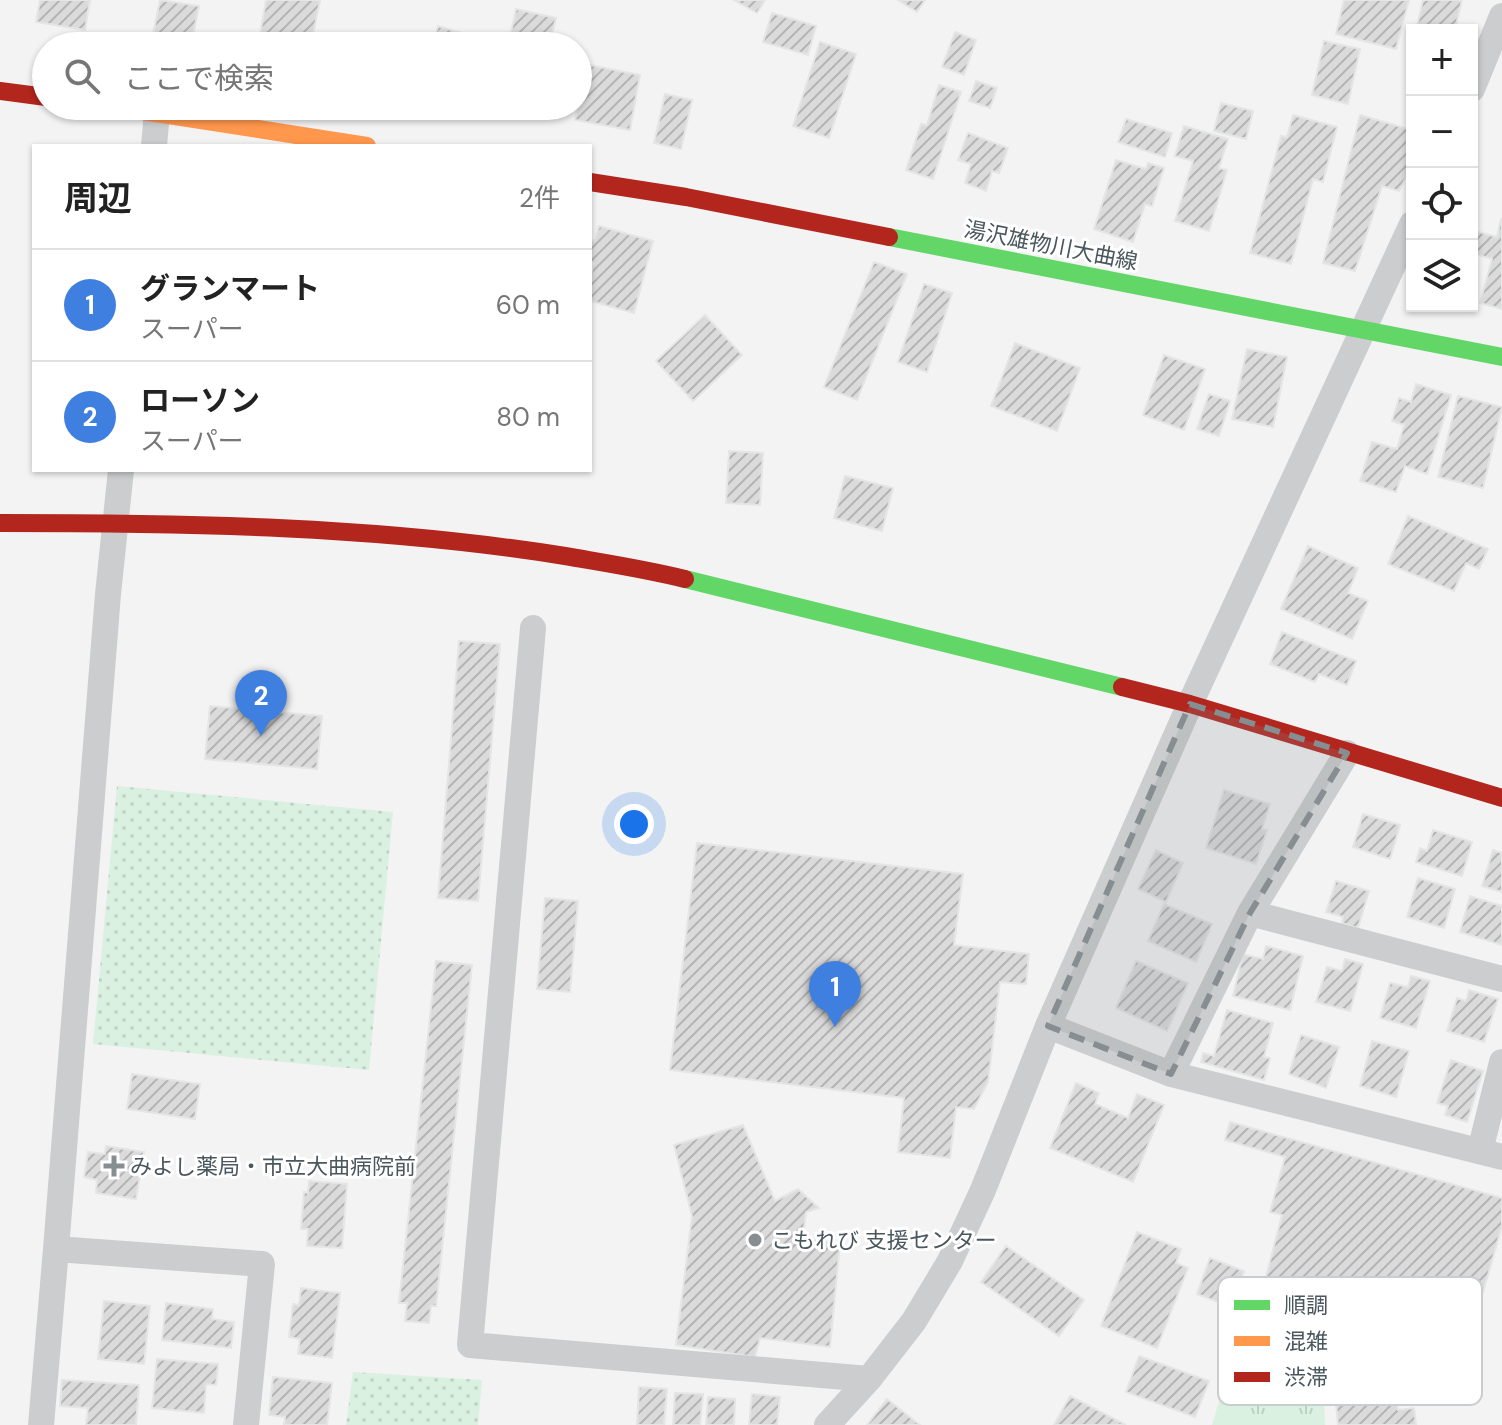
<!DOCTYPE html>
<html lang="ja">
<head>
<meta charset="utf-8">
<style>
	body { margin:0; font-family:"DM Sans","Noto Sans JP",sans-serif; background:#f2f2f2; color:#222 }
	.controls { position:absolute; right:24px; top:24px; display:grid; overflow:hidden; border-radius:0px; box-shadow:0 2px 6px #0004 }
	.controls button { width:72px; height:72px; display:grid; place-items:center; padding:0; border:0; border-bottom:2px solid #e0e0e0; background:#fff; color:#222; font:40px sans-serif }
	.you { position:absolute; left:634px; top:824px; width:28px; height:28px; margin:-20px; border:6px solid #fff; border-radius:50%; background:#1a73e8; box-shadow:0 0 0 12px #1a73e833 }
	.badge { display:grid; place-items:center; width:52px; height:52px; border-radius:50%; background:#d93025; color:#fff; font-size:26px; font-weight:700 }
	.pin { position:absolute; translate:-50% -66px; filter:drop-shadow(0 2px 4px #0008) }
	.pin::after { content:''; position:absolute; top:42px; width:28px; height:24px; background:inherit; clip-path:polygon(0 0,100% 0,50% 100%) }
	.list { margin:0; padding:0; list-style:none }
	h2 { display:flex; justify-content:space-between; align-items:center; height:104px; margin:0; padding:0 32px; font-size:34px }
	h2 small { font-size:26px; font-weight:400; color:#767676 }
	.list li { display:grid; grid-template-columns:52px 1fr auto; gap:24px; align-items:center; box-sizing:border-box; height:112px; padding:0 32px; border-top:2px solid #e0e0e0 }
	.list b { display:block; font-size:30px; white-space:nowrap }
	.list p { margin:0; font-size:26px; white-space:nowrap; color:#767676 }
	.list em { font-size:26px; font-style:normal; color:#767676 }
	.icon { flex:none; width:44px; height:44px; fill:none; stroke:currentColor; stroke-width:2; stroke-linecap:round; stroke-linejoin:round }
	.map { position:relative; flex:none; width:1502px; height:1425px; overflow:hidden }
	.search { position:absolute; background:#fff; box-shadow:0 2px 6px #0004; left:32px; top:32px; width:560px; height:88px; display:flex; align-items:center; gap:20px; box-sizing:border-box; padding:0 28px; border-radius:44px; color:#767676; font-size:30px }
	.panel { position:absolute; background:#fff; box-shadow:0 2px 6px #0004; left:32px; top:144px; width:560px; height:328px; border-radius:0px }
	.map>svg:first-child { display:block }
</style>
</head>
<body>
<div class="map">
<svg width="1502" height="1425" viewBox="0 0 1502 1425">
	<defs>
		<pattern id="grass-dots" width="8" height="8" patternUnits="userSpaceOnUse" patternTransform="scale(2)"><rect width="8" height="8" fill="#daf0e0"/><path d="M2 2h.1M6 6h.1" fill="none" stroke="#bdd0c3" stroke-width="1.8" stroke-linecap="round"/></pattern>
		<pattern id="park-tufts" width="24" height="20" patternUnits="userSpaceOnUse" patternTransform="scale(2)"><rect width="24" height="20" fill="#daf0e0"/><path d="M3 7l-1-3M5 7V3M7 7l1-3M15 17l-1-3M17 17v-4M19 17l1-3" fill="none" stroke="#bdd0c3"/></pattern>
		<pattern id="building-hatch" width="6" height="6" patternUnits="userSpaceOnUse" patternTransform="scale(2)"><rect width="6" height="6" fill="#dbdbdc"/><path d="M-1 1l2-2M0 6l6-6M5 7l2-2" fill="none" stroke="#b4b4b6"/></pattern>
	</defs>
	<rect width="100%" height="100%" fill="#f3f3f3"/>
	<path fill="url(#grass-dots)" d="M117,786L393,812L369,1070L93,1044Z
		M353,1372L482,1380L478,1425H346Z"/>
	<path fill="url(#park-tufts)" d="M1279,1335L1323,1373L1325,1425H1212L1239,1337Z"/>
	<path fill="url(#building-hatch)" stroke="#e4e5e5" stroke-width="2" d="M40,0H90L85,30L36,22Z
		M160,0L199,6L192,41L153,34Z
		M266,0H320L311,46H258Z
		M734,0H765L757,13Z
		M898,0H925L917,12Z
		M1344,0H1409L1396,49L1336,34Z
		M1423,0H1462L1455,30H1416Z
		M516,9L556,18L549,46H508Z
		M772,13L816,26L808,55L763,42Z
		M438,26L465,34L462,46H432Z
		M955,32L976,40L964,75L942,67Z
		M1324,41L1360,49L1348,104L1312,95Z
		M820,42L856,54L829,138L793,126Z
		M585,64L640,75L630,130L575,120Z
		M976,81L997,88L990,108L969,101Z
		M939,85L961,92L933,179L906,170L921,124L927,125Z
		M665,94L692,100L681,149L654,143Z
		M1221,103L1253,111L1246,139L1214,131Z
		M1293,115L1337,127L1323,182L1313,179L1291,264L1250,253L1281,136L1287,137Z
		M1360,115L1412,130V166L1399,191L1382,186L1355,271L1323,263Z
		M1126,119L1172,133L1165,157L1118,142Z
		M1184,126L1228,139L1219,168L1227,170L1209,231L1175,221L1193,161L1175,156Z
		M968,133L1008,148L999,173L992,171L986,191L965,183L971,164L958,160Z
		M1116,160L1146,169L1148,163L1164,168L1152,206L1145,204L1133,242L1094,229Z
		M1501,219H1502V309L1480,303L1492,259L1472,253V230L1497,237Z
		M599,226L653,241L634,313L590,301V278L594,263L590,261V240L595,241Z
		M874,262L907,274L857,400L824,387Z
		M924,284L952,293L927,372L898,362Z
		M705,315L742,355L693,401L656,361Z
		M1015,343L1080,368L1057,431L991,406Z
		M1247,349L1287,357L1273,427L1232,419Z
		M1164,355L1205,369L1184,430L1143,415Z
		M1416,384L1451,395L1427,474L1405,466L1396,492L1360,481L1372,442L1397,449L1404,425L1392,421L1399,398L1411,402Z
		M1209,394L1230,401L1219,436L1197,429Z
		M1458,396L1502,407L1483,488L1438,477Z
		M729,451L763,453L760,505L726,503Z
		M845,476L893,488L882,531L834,518Z
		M1408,516L1488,549L1479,569L1466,563L1454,591L1388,564Z
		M1308,546L1358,568L1348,593L1368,601L1352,639L1281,609Z
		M1282,632L1356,661L1347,685L1319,674L1315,682L1270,664Z
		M459,641L500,644L478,901L438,898Z
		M210,706L322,716L317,769L205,759Z
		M1224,790L1270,804L1262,829L1267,830L1256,864L1206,848Z
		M1363,814L1400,825L1390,859L1353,847Z
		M1433,830L1472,842L1462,876L1416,862L1420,848L1427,851Z
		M697,843L963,874L954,945L1029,954L1026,984L1000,982L988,1082L974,1109L956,1107L950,1158L898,1152L904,1098L670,1070Z
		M1156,850L1183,863L1166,902L1138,889Z
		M1493,850L1502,853V892L1482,886Z
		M1418,878L1455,889L1444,928L1407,917Z
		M1336,881L1369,891L1358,928L1342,923L1343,917L1326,912Z
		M1470,896L1502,906V945L1460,932Z
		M545,898L578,901L570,992L537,989Z
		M1164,904L1212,924L1196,962L1148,941Z
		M1266,946L1303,956L1290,1010L1233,996L1243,954L1263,959Z
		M1345,959L1363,964L1350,1011L1316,1002L1327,967L1342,971Z
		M436,961L472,965L436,1306H431L429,1323L405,1321L407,1303H399Z
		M1136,961L1188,983L1167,1031L1116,1008Z
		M1411,976L1430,981L1416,1028L1380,1018L1390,983L1408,987Z
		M1469,990L1498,999L1484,1042L1447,1031L1457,998L1466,1001Z
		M1227,1010L1273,1023L1264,1057L1270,1058L1264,1080L1201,1062L1203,1053L1214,1056Z
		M1301,1035L1339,1047L1326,1088L1289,1074Z
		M1372,1041L1409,1051L1396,1097L1360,1086Z
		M1451,1060L1483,1071L1467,1122L1445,1115L1448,1106L1437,1103Z
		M132,1074L200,1084L195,1119L127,1109Z
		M1076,1083L1099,1093L1095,1104L1128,1118L1137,1094L1164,1105L1133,1182L1050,1148Z
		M1230,1122L1502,1198V1226L1482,1296L1442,1285L1436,1303L1412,1296L1394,1357L1430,1368L1422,1397L1396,1389L1398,1410L1414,1408L1416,1425H1338L1336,1404L1354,1402L1351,1375L1336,1371L1345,1340L1323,1334L1331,1306L1263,1288L1282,1215L1270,1212L1285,1157L1225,1140Z
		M743,1125L775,1201L798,1189L819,1208L806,1212L803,1237L840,1243L830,1347L760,1338L755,1357L676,1345L692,1216L674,1145Z
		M106,1146L144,1152L136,1199L96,1193L97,1180L84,1177L88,1152L105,1154Z
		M309,1181L347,1184L342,1248L307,1246L308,1229H301L304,1192L308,1193Z
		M1137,1232L1181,1249L1176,1263L1188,1268L1157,1348L1101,1326Z
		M1006,1246L1084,1300L1059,1336L981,1282Z
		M1210,1258L1244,1271L1230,1307L1197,1294Z
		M301,1288L340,1293L332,1358L298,1354L300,1339L289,1337L293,1304L299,1305Z
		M104,1301L150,1306L144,1364L98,1359Z
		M166,1303L213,1309L212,1319L234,1322L231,1348L162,1340Z
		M1139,1356L1209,1381L1195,1417L1126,1392Z
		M157,1359L218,1364L216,1385L206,1384L204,1413L152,1408Z
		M273,1377L332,1383L327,1425H284L285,1417L269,1415Z
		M62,1380L139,1385L136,1425H86L88,1408L60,1406Z
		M639,1387L667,1389L664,1425H637Z
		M675,1393L703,1394L700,1425H673Z
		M752,1394L780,1397L777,1425H749Z
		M1070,1396L1126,1425H1054Z
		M708,1397L735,1399L734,1425H706Z
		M887,1399L920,1425H867Z"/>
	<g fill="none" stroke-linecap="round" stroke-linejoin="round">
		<path stroke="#cbcdce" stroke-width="26" d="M1472,89L1502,16
			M154,146L157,112
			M121,470L108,594L56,1249L262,1264L246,1425
			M533,628L470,1345L869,1379
			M1250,913L1502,979
			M1048,1026L1171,1074L1502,1157
			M1171,1074L1250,913L1347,753
			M1480,1151L1502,1062
			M41,1425L56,1249
			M827,1425L869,1379L914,1321L950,1261L983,1190L1048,1026L1190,704L1412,224"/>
		<path stroke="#63d668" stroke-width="18" d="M889,237L1502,357
			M685,579L1122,687"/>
		<path stroke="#ff974d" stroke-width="18" d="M110,106L367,146"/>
		<path stroke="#b3261e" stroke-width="18" d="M0,91L46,97
			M590,182L686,197L889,237
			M0,523C189,523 378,526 565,556C605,563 645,569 685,579
			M1122,687L1190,704L1502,798"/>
	</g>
	<path fill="#868e92" fill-opacity="0.2" stroke="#868e92" stroke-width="6" stroke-dasharray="16 10" stroke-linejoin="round" d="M1190,704L1347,753L1250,913L1171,1074L1048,1026Z"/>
	<g fill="#868e92" stroke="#fff" stroke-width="3">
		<path d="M110 1154h8v8h8v8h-8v8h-8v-8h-8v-8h8z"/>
		<circle cx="755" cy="1240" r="8"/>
	</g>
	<g text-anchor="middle" stroke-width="6" stroke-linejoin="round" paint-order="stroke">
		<g font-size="22" fill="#4b575e" stroke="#fff">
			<text transform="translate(1051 245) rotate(11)" y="8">湯沢雄物川大曲線</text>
		</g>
		<g font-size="22" fill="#4b575e" stroke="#fff" text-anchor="start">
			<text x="130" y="1174">みよし薬局・市立大曲病院前</text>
			<text x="771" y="1248">こもれび 支援センター</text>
		</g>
	</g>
	<rect x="1218" y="1277" width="264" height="128" rx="12" fill="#fff" stroke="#c9cdcf" stroke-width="2"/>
	<rect x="1234" y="1300" width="36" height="10" fill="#63d668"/>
	<rect x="1234" y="1336" width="36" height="10" fill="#ff974d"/>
	<rect x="1234" y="1372" width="36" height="10" fill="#b3261e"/>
	<g font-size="22" fill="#4b575e">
		<text x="1284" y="1313">順調</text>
		<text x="1284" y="1349">混雑</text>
		<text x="1284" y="1385">渋滞</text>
	</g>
</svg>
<div class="controls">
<button>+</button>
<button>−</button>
<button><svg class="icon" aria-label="locate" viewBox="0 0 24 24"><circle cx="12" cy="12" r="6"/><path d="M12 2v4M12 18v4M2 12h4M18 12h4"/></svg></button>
<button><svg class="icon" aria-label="layers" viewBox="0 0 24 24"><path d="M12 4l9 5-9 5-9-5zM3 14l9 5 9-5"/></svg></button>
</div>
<div class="you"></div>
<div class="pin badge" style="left:835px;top:1027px;background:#3f7fe0">1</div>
<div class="pin badge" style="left:261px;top:736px;background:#3f7fe0">2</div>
<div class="search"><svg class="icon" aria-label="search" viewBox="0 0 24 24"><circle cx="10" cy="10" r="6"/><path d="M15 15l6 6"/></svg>ここで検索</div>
<section class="panel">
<h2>周辺<small>2件</small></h2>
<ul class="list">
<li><span class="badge" style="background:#3f7fe0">1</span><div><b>グランマート</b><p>スーパー</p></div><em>60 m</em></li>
<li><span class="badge" style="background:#3f7fe0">2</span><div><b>ローソン</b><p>スーパー</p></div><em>80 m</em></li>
</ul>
</section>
</div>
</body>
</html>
